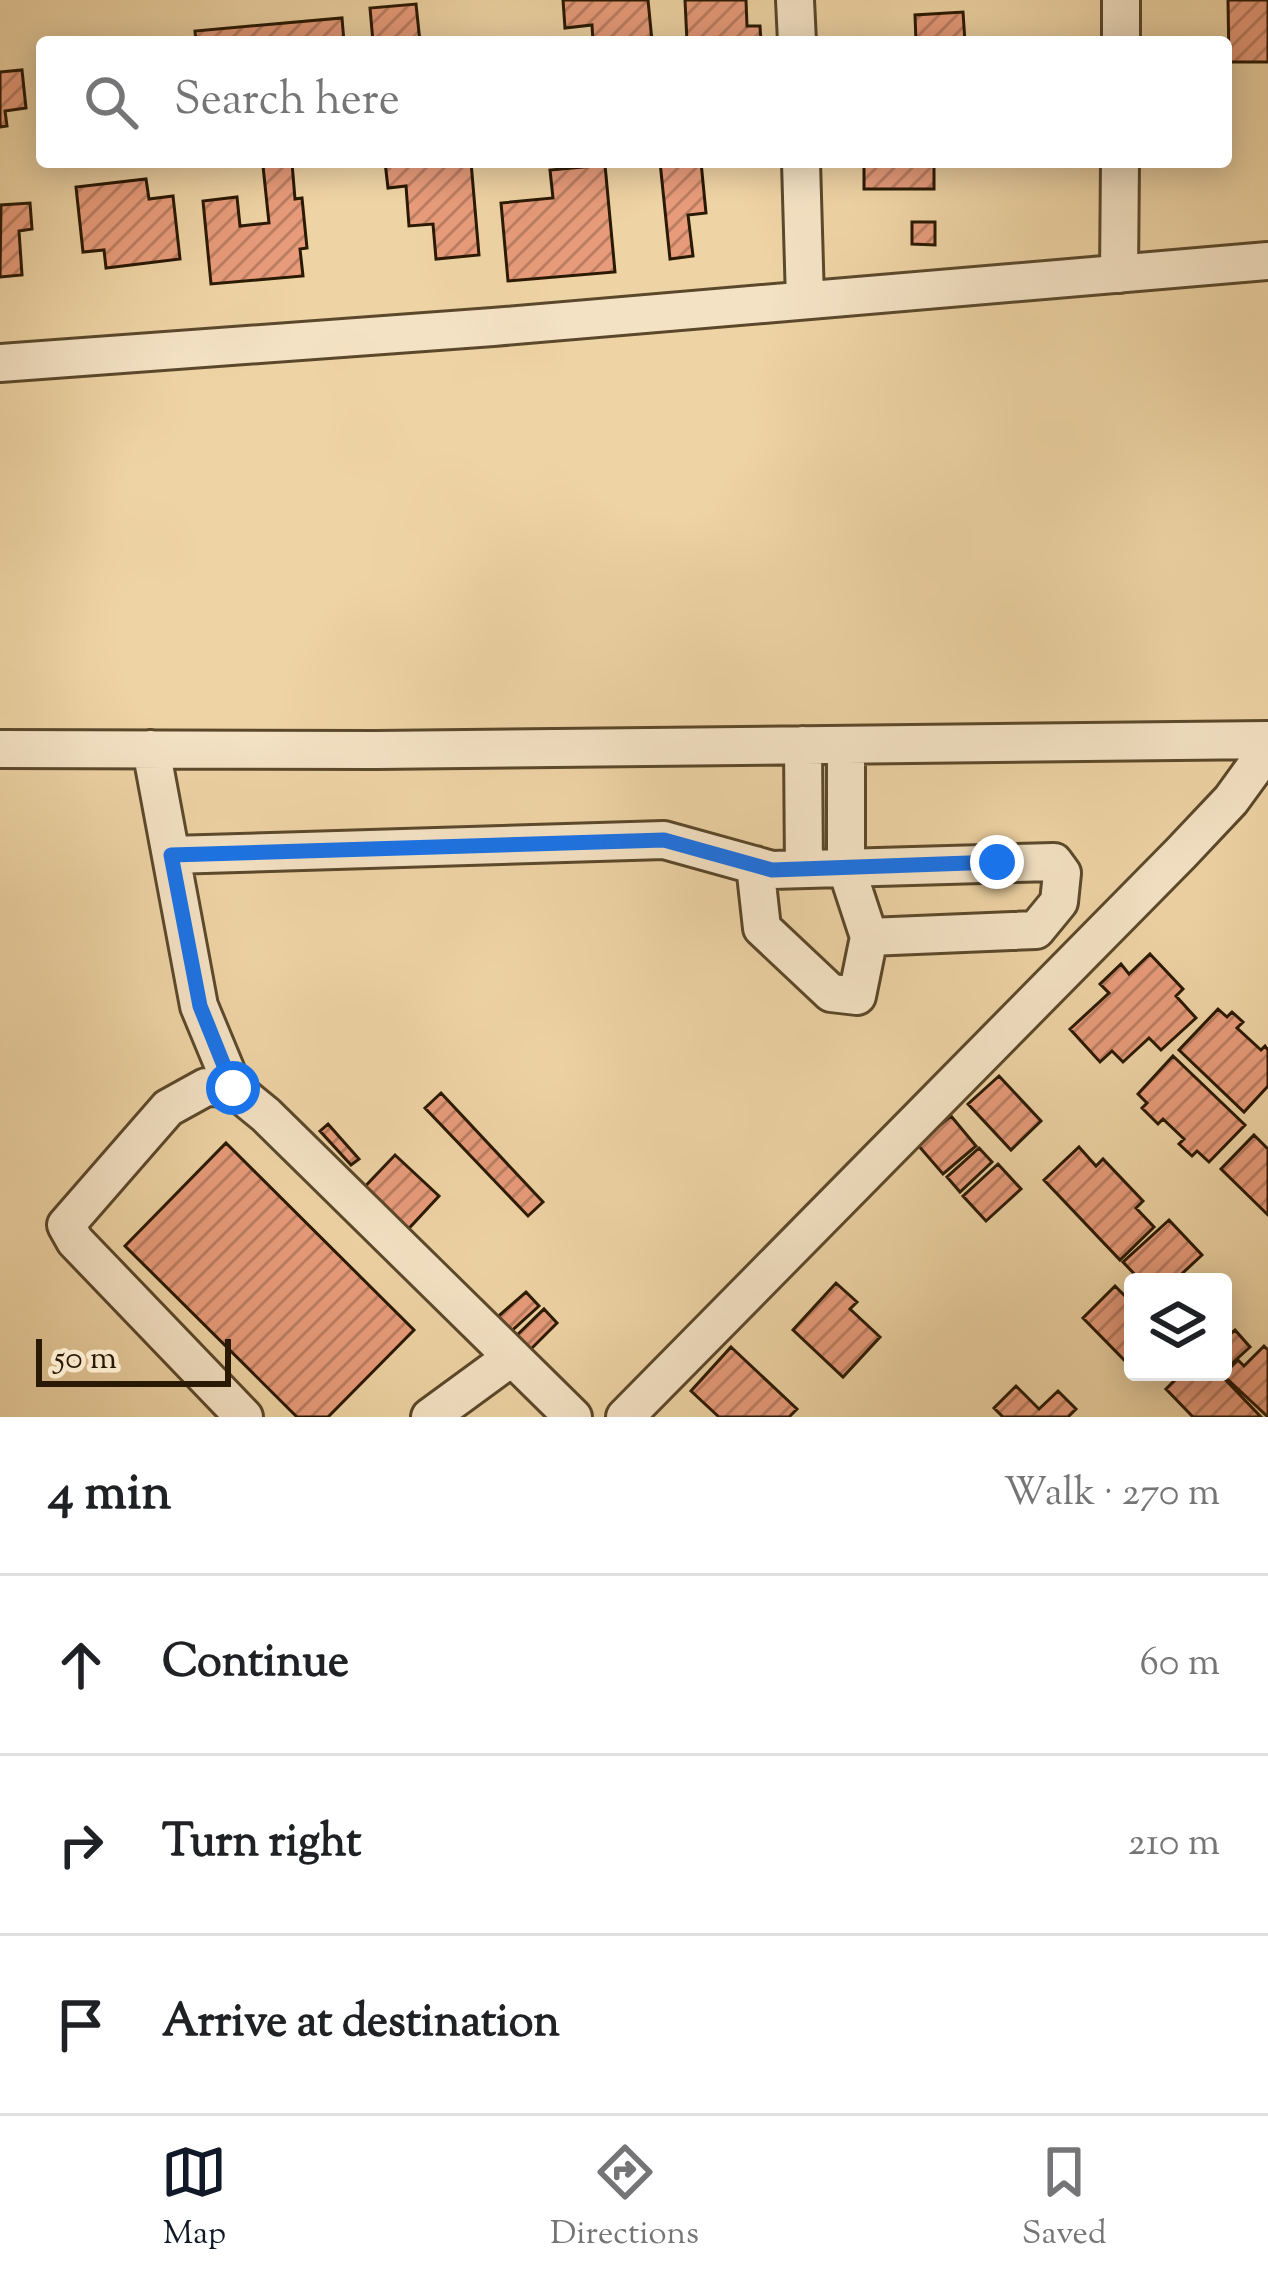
<!DOCTYPE html>
<html lang="en">
<head>
<meta charset="utf-8">
<style>
	body { margin:0; font-family:"Sorts Mill Goudy",serif; background:#f6f6f6; color:#202124 }
	.controls { position:absolute; right:36px; bottom:36px; display:grid; overflow:hidden; border-radius:12px; box-shadow:0 6px 30px #0003 }
	.controls button { width:108px; height:108px; display:grid; place-items:center; padding:0; border:0; border-bottom:3px solid #e0e0e0; background:#fff; color:#202124; font:60px sans-serif }
	.scale { position:absolute; left:36px; bottom:30px; width:195px; box-sizing:border-box; padding-left:12px; border:6px solid #2a1903; border-top:0; font-size:33px; line-height:42px; white-space:nowrap; color:#2a1903; -webkit-text-stroke:9px #f4e2c4; paint-order:stroke }
	.stop { position:absolute; width:36px; height:36px; margin:-27px; border:9px solid #1a73e8; border-radius:50%; background:#fff }
	.stop.end { background:#1a73e8; border-color:#fff; box-shadow:0 3px 12px #0008 }
	.list { margin:0; padding:0; list-style:none }
	h2 { display:flex; justify-content:space-between; align-items:center; height:156px; margin:0; padding:0 48px; font-size:51px }
	h2 small { font-size:39px; font-weight:400; color:#757577 }
	.list li { display:grid; grid-template-columns:78px 1fr auto; gap:36px; align-items:center; box-sizing:border-box; height:180px; padding:0 48px; border-top:3px solid #e0e0e0 }
	.list b { display:block; font-size:45px; white-space:nowrap }
	.list em { font-size:39px; font-style:normal; color:#757577 }
	.icon { flex:none; width:66px; height:66px; fill:none; stroke:currentColor; stroke-width:2; stroke-linecap:round; stroke-linejoin:round }
	.map { position:relative; flex:none; width:1268px; height:1417px; overflow:hidden }
	.search { position:absolute; background:#fff; box-shadow:0 6px 30px #0003; left:36px; right:36px; top:36px; height:132px; display:flex; align-items:center; gap:30px; box-sizing:border-box; padding:0 42px; border-radius:12px; color:#757577; font-size:45px }
	.sheet { height:696px; background:#fff }
	nav { display:flex; justify-content:space-around; align-items:center; box-sizing:border-box; height:168px; border-top:3px solid #e0e0e0; background:#fff; font-size:33px; color:#757577 }
	nav a { display:grid; justify-items:center; gap:6px }
	nav .on { color:#111827 }
	.map>svg:first-child { display:block }
</style>
</head>
<body>
<div class="map">
<svg width="1268" height="1417" viewBox="0 0 1268 1417">
	<defs>
		<pattern id="building-hatch" width="6" height="6" patternUnits="userSpaceOnUse" patternTransform="scale(3)"><rect width="6" height="6" fill="#e79b7a"/><path d="M-1 1l2-2M0 6l6-6M5 7l2-2" fill="none" stroke="#bb7e62"/></pattern>
	</defs>
	<rect width="100%" height="100%" fill="#eed3a4"/>
	<filter id="stains"><feTurbulence type="fractalNoise" baseFrequency=".00167" numOctaves="4"/><feColorMatrix values="0 0 0 0 .2 0 0 0 0 .09 0 0 0 0 .02 0 0 0 .5 -.17"/></filter>
	<radialGradient id="worn" r=".72"><stop offset=".6" stop-color="#630" stop-opacity="0"/><stop offset="1" stop-color="#630" stop-opacity=".3"/></radialGradient>
	<path fill="url(#building-hatch)" stroke="#2a1903" stroke-width="3" d="M563,0H648L652,41L593,42L592,25L565,28Z
		M685,0H746L747,26H760L761,42H687Z
		M1228,0H1268V62H1229Z
		M416,4L420,42H373L370,8Z
		M963,12L965,42H916L915,15Z
		M342,18L344,42H196L195,31Z
		M22,70L26,108L5,111L7,126L0,127V72Z
		M385,162H471L479,255L436,259L433,224L409,226L406,186L388,188Z
		M660,162H701L706,213L688,215L693,256L670,259Z
		M864,162H934V189H864Z
		M292,163L295,199L302,198L307,248L300,249L303,276L211,284L203,201L237,197L240,226L269,223L263,166Z
		M605,165L615,272L508,281L501,203L553,198L550,170Z
		M146,179L149,199L173,196L180,259L106,268L104,250L83,252L76,187Z
		M30,203L32,229L19,231L22,275L0,277L1,205Z
		M912,222H935V245L912,244Z
		M1150,954L1183,989L1176,996L1196,1018L1161,1050L1149,1038L1123,1062L1112,1051L1100,1062L1070,1029L1109,993L1100,984L1121,964L1129,974Z
		M1218,1009L1227,1017L1232,1012L1243,1022L1237,1028L1261,1050L1265,1046L1268,1050V1086L1244,1112L1179,1050Z
		M1173,1056L1245,1125L1209,1162L1197,1151L1192,1156L1179,1144L1184,1139L1163,1119L1158,1124L1142,1108L1147,1103L1138,1094Z
		M999,1076L1041,1121L1011,1150L968,1104Z
		M441,1093L543,1202L528,1216L425,1108Z
		M951,1116L976,1146L943,1174L917,1144Z
		M328,1124L359,1159L351,1165L320,1131Z
		M1254,1135L1268,1149V1215L1221,1169Z
		M226,1143L414,1330L328,1417H297L125,1246Z
		M1079,1147L1096,1166L1103,1159L1143,1201L1136,1208L1154,1227L1120,1260L1044,1180Z
		M979,1148L992,1162L960,1192L947,1177Z
		M395,1155L439,1196L399,1239L355,1197Z
		M998,1164L1021,1189L986,1221L963,1196Z
		M1169,1220L1202,1255L1173,1282H1142L1123,1262Z
		M836,1283L857,1302L850,1309L880,1337L843,1377L793,1330Z
		M1115,1286L1133,1304V1369L1083,1318Z
		M526,1292L539,1306L506,1336L493,1321Z
		M544,1309L557,1323L526,1354L512,1340Z
		M1235,1330L1250,1347L1228,1367L1223,1362V1340Z
		M1264,1346L1268,1350V1417L1223,1375L1238,1360L1244,1366Z
		M731,1347L797,1409L789,1417H719L691,1391Z
		M1183,1372H1218L1261,1417H1193L1166,1389Z
		M1016,1386L1039,1409L1058,1391L1076,1409L1068,1417H1003L994,1408Z"/>
	<g fill="none" stroke-linecap="round" stroke-linejoin="round">
		<g stroke="#5b482b" stroke-width="42">
			<path id="minor" d="M795,0L797,42
				M1121,42V0
				M801,162L805,300
				M1119,274L1120,162
				M0,363L493,327L1268,261
				M803,745L804,869
				M0,749L376,750L1268,740
				M151,749L199,1006L233,1088
				M171,855L664,840L772,870L1054,862L1062,873L1059,902L1036,930L869,937
				M755,865L762,928L831,993L857,996L869,937L846,867V745
				M244,1417L75,1241L66,1225L168,1108L206,1087L233,1088L266,1115L573,1417
				M430,1417L512,1357
				M625,1417L1181,853L1231,800L1268,749"/>
		</g>
		<use href="#minor" stroke="#f4e2c4" stroke-width="36"/>
	</g>
	<g fill="none" stroke-linecap="round" stroke-linejoin="round">
		<path stroke="#1a73e8" stroke-width="15" d="M233,1088L200,1006L171,855L664,840L772,870L997,862"/>
	</g>
	<rect width="100%" height="100%" filter="url(#stains)"/>
	<rect width="100%" height="100%" fill="url(#worn)"/>
</svg>
<div class="controls">
<button><svg class="icon" aria-label="layers" viewBox="0 0 24 24"><path d="M12 4l9 5-9 5-9-5zM3 14l9 5 9-5"/></svg></button>
</div>
<div class="scale">50 m</div>
<div class="stop" style="left:233px;top:1088px"></div>
<div class="stop end" style="left:997px;top:862px"></div>
<div class="search"><svg class="icon" aria-label="search" viewBox="0 0 24 24"><circle cx="10" cy="10" r="6"/><path d="M15 15l6 6"/></svg>Search here</div>
</div>
<section class="sheet">
<h2>4 min<small>Walk · 270 m</small></h2>
<ul class="list">
<li><svg class="icon" aria-label="ahead" viewBox="0 0 24 24"><path d="M12 20V5M6 11l6-6 6 6"/></svg><div><b>Continue</b></div><em>60 m</em></li>
<li><svg class="icon" aria-label="right" viewBox="0 0 24 24"><path d="M7 20v-9h11M14 6l5 5-5 5"/></svg><div><b>Turn right</b></div><em>210 m</em></li>
<li><svg class="icon" aria-label="arrive" viewBox="0 0 24 24"><path d="M6 21V4h12l-3 4 3 4H6"/></svg><div><b>Arrive at destination</b></div></li>
</ul>
</section>
<nav>
<a class="on"><svg class="icon" aria-label="map" viewBox="0 0 24 24"><path d="M3 6l6-2 6 2 6-2v14l-6 2-6-2-6 2zM9 4v14M15 6v14"/></svg>Map</a>
<a><svg class="icon" aria-label="directions" viewBox="0 0 24 24"><path d="M12 3l9 9-9 9-9-9zM9 14v-3h6M13 9l2 2-2 2"/></svg>Directions</a>
<a><svg class="icon" aria-label="saved" viewBox="0 0 24 24"><path d="M7 4h10v16l-5-4-5 4z"/></svg>Saved</a>
</nav>
</body>
</html>
